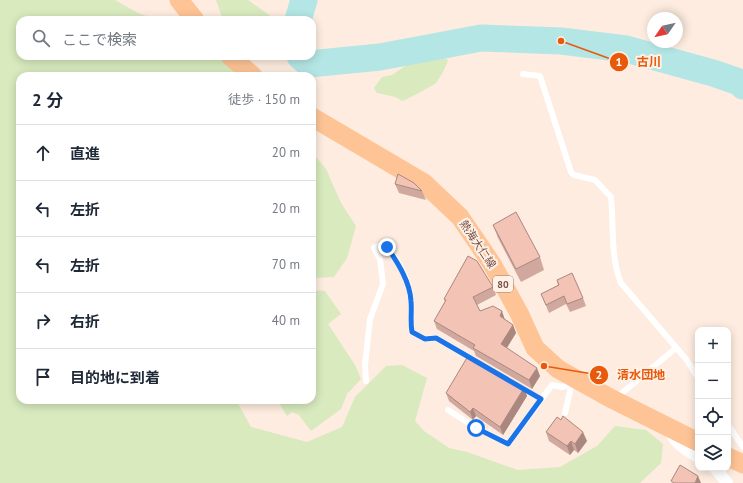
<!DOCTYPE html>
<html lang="ja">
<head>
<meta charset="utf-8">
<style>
	body { margin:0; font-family:"PT Sans","Noto Sans JP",sans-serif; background:#f6f6f7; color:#1f2937 }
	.controls { position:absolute; right:12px; bottom:12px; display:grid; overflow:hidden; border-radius:8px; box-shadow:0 2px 10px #0003 }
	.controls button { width:36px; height:36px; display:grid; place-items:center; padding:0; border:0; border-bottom:1px solid #e0e1e3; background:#fff; color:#1f2937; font:20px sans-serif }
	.compass { position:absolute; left:647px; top:12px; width:36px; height:36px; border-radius:50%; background:#fff; box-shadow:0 2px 10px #0003; rotate:236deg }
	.stop { position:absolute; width:12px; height:12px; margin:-9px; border:3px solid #1a73e8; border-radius:50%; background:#fff }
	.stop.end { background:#1a73e8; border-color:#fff; box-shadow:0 1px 4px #0008 }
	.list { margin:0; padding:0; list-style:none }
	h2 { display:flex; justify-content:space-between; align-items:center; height:52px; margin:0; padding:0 16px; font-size:17px }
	h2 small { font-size:13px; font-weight:400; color:#747a83 }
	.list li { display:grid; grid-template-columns:26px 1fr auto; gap:12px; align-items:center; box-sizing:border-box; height:56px; padding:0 16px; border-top:1px solid #e0e1e3 }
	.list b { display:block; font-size:15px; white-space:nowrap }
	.list em { font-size:13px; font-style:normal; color:#747a83 }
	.icon { flex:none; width:22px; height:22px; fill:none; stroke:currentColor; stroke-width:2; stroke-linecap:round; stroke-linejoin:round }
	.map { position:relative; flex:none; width:743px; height:483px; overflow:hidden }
	.search { position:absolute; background:#fff; box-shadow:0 2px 10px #0003; left:16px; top:16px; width:300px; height:44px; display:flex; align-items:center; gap:10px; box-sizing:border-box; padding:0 14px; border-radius:12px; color:#747a83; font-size:15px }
	.panel { position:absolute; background:#fff; box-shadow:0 2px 10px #0003; left:16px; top:72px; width:300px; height:332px; border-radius:12px }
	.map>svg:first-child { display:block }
</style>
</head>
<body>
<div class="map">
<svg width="743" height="483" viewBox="0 0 743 483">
	<rect width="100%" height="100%" fill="#fdecdf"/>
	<path fill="#d8eabe" d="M0,0H115L138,13L157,20H20V56H225L244,76H20V400H236L251,427L307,442L342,427L355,397L386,366L402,365L427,378L415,421L424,431L449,448L467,452L518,470L560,467L597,446L615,426L646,430L663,444L661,463L640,483H0Z
		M216,0H248L276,20H223Z
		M433,56L443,57L448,60C446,67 441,76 436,83C434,85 406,100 402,101L396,97L377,93L374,88L382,77L392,75L413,61Z
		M312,152L326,169L341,203L356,226L347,258L334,277L312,278Z
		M312,290L325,291L341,314L328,324L355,365L361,379L347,394L341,409L311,431L299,415L292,412L287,416L277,400H312Z"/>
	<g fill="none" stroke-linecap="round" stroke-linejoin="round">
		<path stroke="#b4e6e5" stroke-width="27" d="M298,20L304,0
			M300,56L309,64L380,57L481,38L561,41L626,49L713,73L739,82L743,86"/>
		<path stroke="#fff" stroke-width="6" d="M523,74L540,76L571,172L574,175L595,180L611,197C614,226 610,256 621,283L686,359L698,378
			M366,381L365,365L370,319L383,284L380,259L374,248L383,244C397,256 410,282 411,300C412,311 410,321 412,332L425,339L436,338L474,360
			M518,386L541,399
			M616,398L676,348
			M448,410L476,428L508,444L552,385L562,387L569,385
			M565,413L570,391L571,383
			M728,425L743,447"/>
		<path stroke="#fff" stroke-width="12" d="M670,428C673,443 685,449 698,457
			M715,468L727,483"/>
		<path stroke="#fec495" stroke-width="19" d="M179,0L195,20
			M230,56L253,76
			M312,117L424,183L460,217L492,264L519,313L535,348L558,369L610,398L698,442
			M728,457L743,464"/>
	</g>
	<path fill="#d1a89d" d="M395,184L422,191L426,200L399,193Z
		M493,225L540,257L544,270L521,282L498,238Z
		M557,280L583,298L586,306L570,312L566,304L549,313L541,294L558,285Z
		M493,287L496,295L477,305L480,311L505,319L513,325L516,333L507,348L540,376L532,389L476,356L474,351L437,329L434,321L445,302L444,299Z
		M524,388L527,396L503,435L476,416L473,420L449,401L446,393Z
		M546,432L587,441L578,453L574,450L570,455L549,441Z"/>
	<path fill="#aa887f" d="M502,311L505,320L500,316Z
		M513,325L516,333L504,352L501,344Z
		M537,368L540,376L532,389L529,380Z
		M524,388L527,396L503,435L500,427Z
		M473,408L476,416L473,420L470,412Z
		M583,432L587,441L578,453L575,444Z
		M571,441L574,450L570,455L567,446Z
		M698,476L701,483H695Z"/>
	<path fill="#f3c3b6" stroke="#aa887f" d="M398,174L414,183L422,191L395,184Z
		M516,212L540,257L516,269L493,225Z
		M468,256L477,261L493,287L473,297L480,311L493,306L502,311L500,316L513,325L501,344L537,368L529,380L473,348L475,345L434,321L446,300L444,299Z
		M572,273L583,298L567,304L564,296L546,305L541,294L559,285L557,280Z
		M468,356L524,388L500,427L473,408L470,412L446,393Z
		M563,416L583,432L575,444L571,441L567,446L546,432L557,417L561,420Z
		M680,465L698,476L695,483H674L671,481Z"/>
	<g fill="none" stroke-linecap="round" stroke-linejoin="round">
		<path stroke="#1a73e8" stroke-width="5" d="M387,247C398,263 410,282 411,301C412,312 410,321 412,332L425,339L436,338L541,399L508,444L476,428"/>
	</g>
	<g text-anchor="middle" stroke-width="4" stroke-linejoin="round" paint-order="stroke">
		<rect fill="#fff1e6" stroke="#9e7f76" stroke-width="1" x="493" y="276" width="20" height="16" rx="3"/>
		<g font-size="10" font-weight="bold" fill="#744e46">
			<text x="503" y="288">80</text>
		</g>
		<g font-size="11" fill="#744e46" stroke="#fff1e6">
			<text transform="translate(478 244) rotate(56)" y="4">熱海大仁線</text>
		</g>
	</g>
	<path fill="none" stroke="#e8590c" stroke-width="1.5" d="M561 41L619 62M544 366L599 375"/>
	<g fill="#e8590c" stroke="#fff1e6" stroke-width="1.5">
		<circle cx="561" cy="41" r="4"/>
		<circle cx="544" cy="366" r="4"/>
		<circle cx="619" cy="62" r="10"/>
		<circle cx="599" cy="375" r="10"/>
	</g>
	<g font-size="12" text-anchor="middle" font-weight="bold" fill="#fff">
		<text x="619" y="66">1</text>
		<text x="599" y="379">2</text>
	</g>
	<g font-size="12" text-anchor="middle" font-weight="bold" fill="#e8590c" stroke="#fff1e6" stroke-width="4" stroke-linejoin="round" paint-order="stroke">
		<text x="649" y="66">古川</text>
		<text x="641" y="379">清水団地</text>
	</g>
</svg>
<div class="controls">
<button>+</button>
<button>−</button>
<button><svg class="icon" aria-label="locate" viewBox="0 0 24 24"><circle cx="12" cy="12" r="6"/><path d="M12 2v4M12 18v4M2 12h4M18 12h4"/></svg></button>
<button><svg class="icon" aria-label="layers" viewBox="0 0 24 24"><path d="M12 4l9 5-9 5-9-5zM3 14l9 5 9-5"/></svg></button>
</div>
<svg class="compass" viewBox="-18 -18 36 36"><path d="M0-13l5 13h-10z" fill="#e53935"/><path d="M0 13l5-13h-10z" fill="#747a83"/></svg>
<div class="stop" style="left:476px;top:428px"></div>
<div class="stop end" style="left:387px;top:247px"></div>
<div class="search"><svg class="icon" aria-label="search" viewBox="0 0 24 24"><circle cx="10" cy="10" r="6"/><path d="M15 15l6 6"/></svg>ここで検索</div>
<section class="panel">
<h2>2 分<small>徒歩 · 150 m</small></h2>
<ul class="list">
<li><svg class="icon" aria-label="ahead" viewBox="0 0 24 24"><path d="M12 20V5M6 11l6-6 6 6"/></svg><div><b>直進</b></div><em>20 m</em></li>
<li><svg class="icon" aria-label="left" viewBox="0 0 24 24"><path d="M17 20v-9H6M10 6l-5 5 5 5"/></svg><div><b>左折</b></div><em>20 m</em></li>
<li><svg class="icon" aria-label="left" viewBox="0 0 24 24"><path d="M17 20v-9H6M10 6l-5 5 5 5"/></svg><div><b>左折</b></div><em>70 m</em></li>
<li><svg class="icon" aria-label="right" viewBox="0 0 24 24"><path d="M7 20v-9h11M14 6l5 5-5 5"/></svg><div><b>右折</b></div><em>40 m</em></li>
<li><svg class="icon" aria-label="arrive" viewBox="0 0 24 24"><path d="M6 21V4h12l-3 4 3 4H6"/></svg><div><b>目的地に到着</b></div></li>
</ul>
</section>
</div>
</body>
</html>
